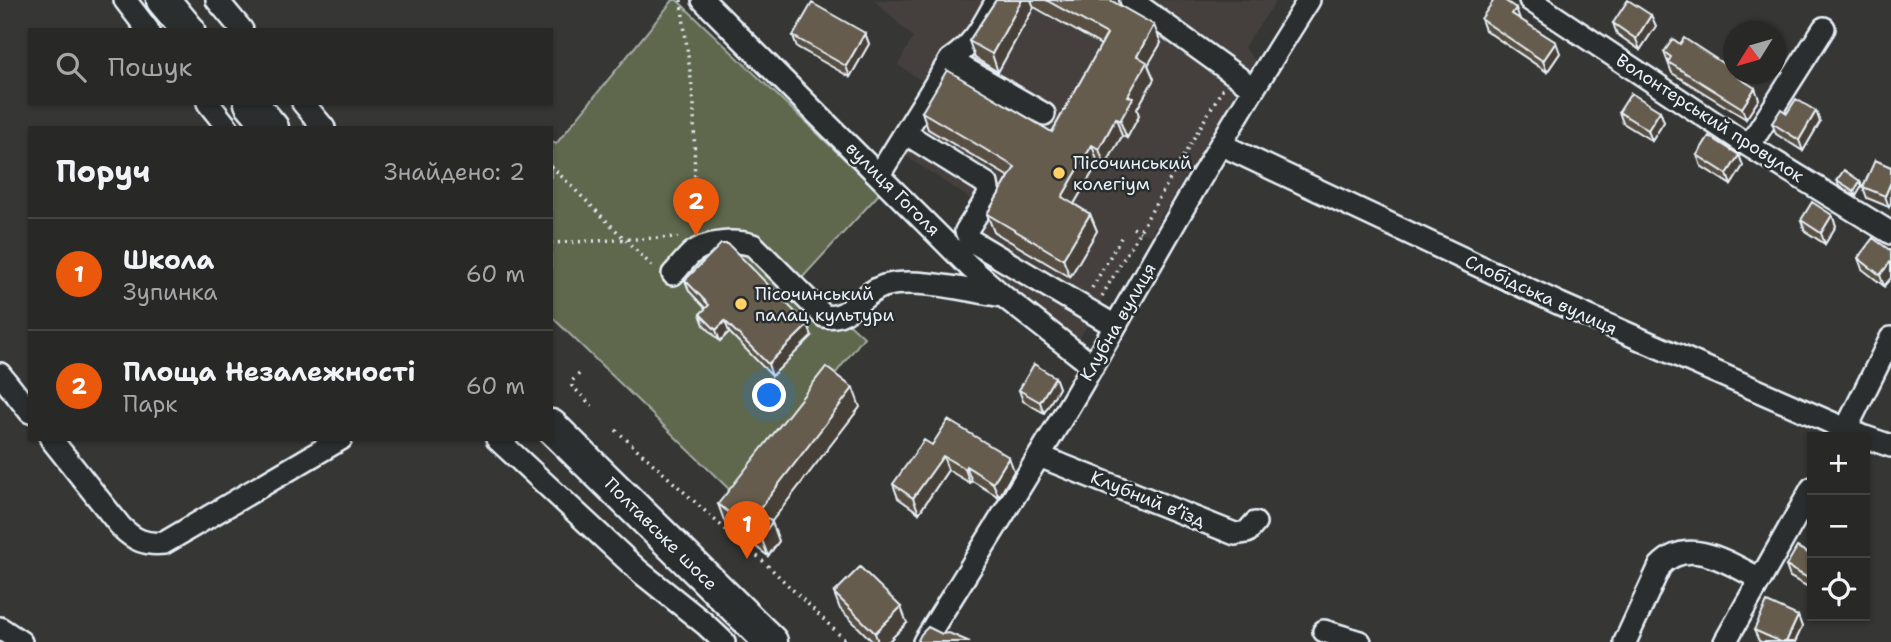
<!DOCTYPE html>
<html lang="uk">
<head>
<meta charset="utf-8">
<style>
	body { margin:0; font-family:"Shantell Sans",sans-serif; background:#343433; color:#f1f3f6 }
	.controls { position:absolute; right:21px; bottom:21px; display:grid; overflow:hidden; border-radius:0px; box-shadow:0 2px 5px #0004 }
	.controls button { width:63px; height:63px; display:grid; place-items:center; padding:0; border:0; border-bottom:2px solid #444; background:#282827; color:#f1f3f6; font:35px sans-serif }
	.compass { position:absolute; left:1723px; top:21px; width:63px; height:63px; border-radius:50%; background:#282827; box-shadow:0 2px 5px #0004; rotate:233deg }
	.you { position:absolute; left:770px; top:396px; width:24px; height:24px; margin:-18px; border:5px solid #fff; border-radius:50%; background:#1a73e8; box-shadow:0 0 0 10px #1a73e833 }
	.badge { display:grid; place-items:center; width:46px; height:46px; border-radius:50%; background:#ea580c; color:#fff; font-size:23px; font-weight:700 }
	.pin { position:absolute; translate:-50% -58px; filter:drop-shadow(0 2px 4px #0008) }
	.pin::after { content:''; position:absolute; top:37px; width:24px; height:21px; background:inherit; clip-path:polygon(0 0,100% 0,50% 100%) }
	.list { margin:0; padding:0; list-style:none }
	h2 { display:flex; justify-content:space-between; align-items:center; height:91px; margin:0; padding:0 28px; font-size:30px }
	h2 small { font-size:23px; font-weight:400; color:#a5a6a7 }
	.list li { display:grid; grid-template-columns:46px 1fr auto; gap:21px; align-items:center; box-sizing:border-box; height:112px; padding:0 28px; border-top:2px solid #444 }
	.list b { display:block; font-size:26px; white-space:nowrap }
	.list p { margin:0; font-size:23px; white-space:nowrap; color:#a5a6a7 }
	.list em { font-size:23px; font-style:normal; color:#a5a6a7 }
	.icon { flex:none; width:38px; height:38px; fill:none; stroke:currentColor; stroke-width:2; stroke-linecap:round; stroke-linejoin:round }
	.map { position:relative; flex:none; width:1891px; height:642px; overflow:hidden }
	.search { position:absolute; background:#282827; box-shadow:0 2px 5px #0004; left:28px; top:28px; width:525px; height:77px; display:flex; align-items:center; gap:18px; box-sizing:border-box; padding:0 24px; border-radius:0px; color:#a5a6a7; font-size:26px }
	.panel { position:absolute; background:#282827; box-shadow:0 2px 5px #0004; left:28px; top:126px; width:525px; height:315px; border-radius:0px }
	.map>svg:first-child { display:block }
</style>
</head>
<body>
<div class="map">
<svg width="1891" height="642" viewBox="0 0 1891 642">
	<rect width="100%" height="100%" fill="#363634"/>
	<filter id="ink" filterUnits="userSpaceOnUse"><feTurbulence type="fractalNoise" baseFrequency=".0143" numOctaves="2"/><feDisplacementMap in="SourceGraphic" scale="14" xChannelSelector="R" yChannelSelector="G"/><feConvolveMatrix kernelMatrix="1 2 1 2 8 2 1 2 1" color-interpolation-filters="sRGB"/></filter>
	<g filter="url(#ink)">
		<path fill="#44413c" d="M874,0H1277L1244,47L1255,61L1150,235L1140,233L1079,339L962,248L975,202L886,143L924,82L898,65L913,37Z"/>
		<path fill="#5e674e" stroke="#a3aca3" stroke-width="2" d="M673,0H677L880,193L801,279L864,337L738,498L551,316V141L556,144Z"/>
		<g fill="none" stroke-linecap="round" stroke-linejoin="round">
			<g stroke="#e8f1f8" stroke-width="26">
				<path id="minor" d="M125,0L148,30
					M217,0L242,30
					M703,0L970,267L1003,296L1093,366
					M1131,0L1253,88
					M1530,0L1749,146L1891,233
					M950,60L1044,114
					M208,103L228,128
					M303,103L324,128
					M905,133L987,184L989,195L966,231L970,240L1115,326
					M1222,145L1560,304L1864,437
					M1749,146L1824,28
					M879,175L950,60C976,42 982,27 997,0
					M673,274C679,268 685,259 692,253C707,241 735,240 753,245L824,316C849,321 861,293 884,286C916,277 970,291 1003,296
					M0,374L30,412
					M1842,437L1891,338
					M1865,437L1891,446
					M51,439L121,527C134,540 145,545 164,543L341,439
					M497,439L639,571L705,624L724,642
					M1039,456L1235,534L1247,532L1255,523
					M0,628L21,642
					M1324,631L1360,642
					M924,642C981,550 1039,459 1093,365C1163,243 1233,119 1309,0
					M1625,642L1660,566C1689,535 1730,564 1760,579
					M1725,642L1812,488"/>
			</g>
			<g stroke="#e8f1f8" stroke-width="37">
				<path id="highway" d="M163,0L188,30
					M251,103L272,128
					M551,426L771,642"/>
			</g>
			<path stroke="#e8f1f8" stroke-width="3.5" stroke-dasharray="2 5" stroke-linecap="butt" d="M681,0L694,103L695,228
				M551,166L652,266
				M1133,228L1140,232
				M551,243L678,237
				M1092,288L1122,236
				M1102,296L1223,88
				M579,374L572,381V386L592,406
				M616,430L717,522L764,562L847,642"/>
			<use href="#minor" stroke="#2a2d2e" stroke-width="21"/>
			<use href="#highway" stroke="#2a2d2e" stroke-width="32"/>
		</g>
		<path fill="#584f43" stroke="#e8f1f8" stroke-width="2" d="M996,0H1110L1161,43L1148,65L1154,79L1137,109L1139,116L1127,138L1122,136L1105,166L1098,163L1074,204L1090,214L1097,231L1070,277L994,232L987,214L1009,177L928,129L922,112L1052,132L1101,45L1034,7L998,72L975,58L969,41Z
			M1481,19H1520L1560,53L1547,72L1485,30Z
			M1613,23L1656,26L1640,50L1617,34Z
			M865,33L869,44L850,77L797,47L793,36Z
			M1664,52L1741,80L1759,99L1746,119L1672,73Z
			M1660,111L1664,122L1652,141L1623,123L1619,112Z
			M1787,113L1820,122L1803,151L1776,134L1772,123Z
			M1697,155H1739L1743,166L1731,185L1701,166Z
			M1891,167L1889,207L1867,198L1863,187Z
			M1837,180L1862,186L1856,196L1839,186Z
			M1832,215L1836,226L1825,244L1805,231L1801,220Z
			M1873,238L1884,286L1862,269L1858,258Z
			M685,280L812,336L772,376L729,332L720,341L704,325L700,314L706,309L689,291Z
			M1055,377L1059,388L1044,413L1023,401L1019,390Z
			M860,407L771,522L779,541L768,556L725,523L718,504Z
			M932,445L1014,471L999,497L972,481L970,483L948,470L919,513L898,498L893,484Z
			M1812,555V589L1790,577L1786,566Z
			M834,593L907,623L888,642H873L840,609Z
			M1798,616L1802,627L1795,642H1761L1759,641L1754,630Z"/>
		<path fill="#474037" stroke="#e8f1f8" stroke-width="2" d="M1022,0H1031L1034,7L998,72L992,54Z
			M1516,8L1520,19L1512,14Z
			M1651,15L1656,26L1640,50L1636,39Z
			M1154,25L1161,43L1148,65L1154,79L1137,109L1139,116L1127,138L1120,121L1128,96L1137,56Z
			M865,33L869,44L850,77L846,66Z
			M1556,42L1560,53L1547,72L1543,61Z
			M1755,88L1759,99L1746,119L1742,108Z
			M1660,111L1664,122L1652,141L1648,130Z
			M1816,111L1820,122L1803,151L1799,140Z
			M1116,118L1122,136L1105,166L1099,149Z
			M1092,145L1098,163L1068,214L1062,197Z
			M1739,155L1743,166L1731,185L1727,174Z
			M1860,181L1862,186L1856,196L1854,191Z
			M1891,182V202L1889,207L1885,196Z
			M1090,214L1097,231L1070,277L1063,259Z
			M1832,215L1836,226L1825,244L1821,233Z
			M1891,261V278L1884,286L1880,275Z
			M725,321L729,332L720,341L716,330Z
			M808,325L812,336L772,376L768,364Z
			M1055,377L1059,388L1044,413L1040,402Z
			M853,388L860,407L765,530L758,511Z
			M943,456L948,470L919,513L913,498Z
			M1009,457L1014,471L999,497L993,483Z
			M966,466L972,481L970,483L965,469Z
			M772,522L779,541L768,556L761,537Z
			M901,607L907,623L888,642H878L875,633Z
			M1798,616L1802,627L1795,642H1786Z"/>
		<path fill="#665c4e" stroke="#e8f1f8" stroke-width="2" d="M996,0H1022L992,54L969,41Z
			M1046,0H1110L1154,25L1137,56L1147,62L1128,96L1133,98L1120,121L1116,118L1099,149L1092,145L1062,197L1090,214L1063,259L987,214L1015,167L922,112L947,70L1052,132L1107,34Z
			M1494,0H1504L1516,8L1512,14L1556,42L1543,61L1481,19Z
			M1628,0L1651,15L1636,39L1613,23Z
			M812,3L865,33L846,66L793,36Z
			M1684,38L1733,70V74H1739L1738,77L1755,88L1742,108L1668,62L1671,57L1664,52L1673,39L1680,44Z
			M1631,93L1660,111L1648,130L1619,112Z
			M1796,99L1816,111L1799,140L1772,123L1781,109L1787,113Z
			M1709,136L1739,155L1727,174L1697,155Z
			M1875,160L1891,167V182L1885,196L1863,187Z
			M1844,170L1860,181L1854,191L1837,180Z
			M1812,202L1832,215L1821,233L1801,220Z
			M1873,238L1891,251V261L1880,275L1858,258Z
			M721,244H728L808,325L768,364L725,321L716,330L700,314L709,305L685,280Z
			M1034,364L1055,377L1040,402L1019,390Z
			M826,367L853,388L758,511L772,522L761,537L718,504Z
			M948,420L1009,457L993,483L966,466L965,469L943,456L913,498L893,484L924,440L932,445Z
			M1797,547L1812,555V580L1786,566Z
			M860,567L901,607L875,633L834,593Z
			M1767,602L1798,616L1786,642H1781L1754,630Z
			M928,627L942,634L949,633L970,642H917L921,634Z"/>
	</g>
	<g fill="#ffd166" stroke="#2a2d2e" stroke-width="2.5">
		<circle cx="1059" cy="173" r="7"/>
		<circle cx="741" cy="304" r="7"/>
	</g>
	<g text-anchor="middle" stroke-width="5" stroke-linejoin="round" paint-order="stroke">
		<g font-size="18" fill="#e8f1f8" stroke="#2a2d2e">
			<text transform="translate(1710 118) rotate(33)" y="6">Волонтерський провулок</text>
			<text transform="translate(893 189) rotate(45)" y="6">вулиця Гоголя</text>
			<text transform="translate(1541 295) rotate(25)" y="6">Слобідська вулиця</text>
			<text transform="translate(1118 322) rotate(-60)" y="6">Клубна вулиця</text>
			<text transform="translate(1148 499) rotate(22)" y="6">Клубний в’їзд</text>
			<text transform="translate(661 534) rotate(45)" y="6">Полтавське шосе</text>
		</g>
		<g font-size="18" fill="#e8f1f8" stroke="#2a2d2e" text-anchor="start">
			<text x="1073" y="169">Пісочинський<tspan x="1073" dy="21">колегіум</tspan></text>
			<text x="755" y="300">Пісочинський<tspan x="755" dy="21">палац культури</tspan></text>
		</g>
	</g>
</svg>
<div class="controls">
<button>+</button>
<button>−</button>
<button><svg class="icon" aria-label="locate" viewBox="0 0 24 24"><circle cx="12" cy="12" r="6"/><path d="M12 2v4M12 18v4M2 12h4M18 12h4"/></svg></button>
</div>
<svg class="compass" viewBox="-18 -18 36 36"><path d="M0-13l5 13h-10z" fill="#e53935"/><path d="M0 13l5-13h-10z" fill="#a5a6a7"/></svg>
<div class="you"></div>
<div class="pin badge" style="left:747px;top:559px">1</div>
<div class="pin badge" style="left:696px;top:236px">2</div>
<div class="search"><svg class="icon" aria-label="search" viewBox="0 0 24 24"><circle cx="10" cy="10" r="6"/><path d="M15 15l6 6"/></svg>Пошук</div>
<section class="panel">
<h2>Поруч<small>Знайдено: 2</small></h2>
<ul class="list">
<li><span class="badge">1</span><div><b>Школа</b><p>Зупинка</p></div><em>60 m</em></li>
<li><span class="badge">2</span><div><b>Площа Незалежності</b><p>Парк</p></div><em>60 m</em></li>
</ul>
</section>
</div>
</body>
</html>
